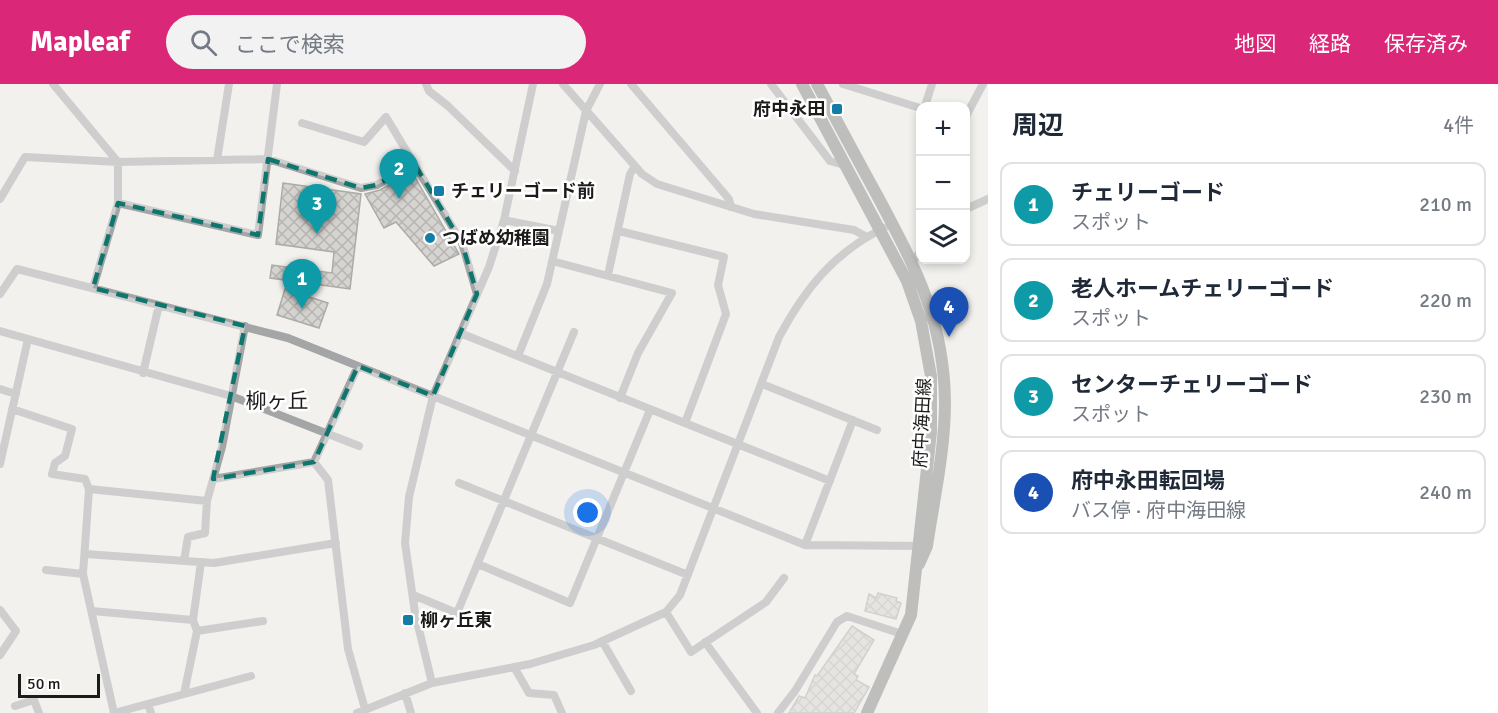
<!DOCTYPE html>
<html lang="ja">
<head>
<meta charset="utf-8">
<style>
	body { margin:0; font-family:Signika,"Noto Sans JP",sans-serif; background:#f2f2f3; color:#1f2937 }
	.controls { position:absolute; right:18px; top:18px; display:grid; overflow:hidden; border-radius:12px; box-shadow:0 3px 9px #0003 }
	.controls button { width:54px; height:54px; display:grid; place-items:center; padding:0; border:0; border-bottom:2px solid #e0e1e3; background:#fff; color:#1f2937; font:30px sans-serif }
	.scale { position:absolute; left:18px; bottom:15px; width:82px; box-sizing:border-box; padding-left:6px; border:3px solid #1b1b19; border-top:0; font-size:16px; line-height:21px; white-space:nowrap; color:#1b1b19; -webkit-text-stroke:4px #fff; paint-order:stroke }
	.you { position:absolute; left:588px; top:429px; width:21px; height:21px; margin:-15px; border:4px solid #fff; border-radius:50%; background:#1a73e8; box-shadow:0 0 0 9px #1a73e833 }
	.badge { display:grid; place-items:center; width:39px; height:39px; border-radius:50%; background:#db2777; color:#fff; font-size:20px; font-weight:700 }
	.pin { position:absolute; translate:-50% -50px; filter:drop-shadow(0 2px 3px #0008) }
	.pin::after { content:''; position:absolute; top:32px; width:21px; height:18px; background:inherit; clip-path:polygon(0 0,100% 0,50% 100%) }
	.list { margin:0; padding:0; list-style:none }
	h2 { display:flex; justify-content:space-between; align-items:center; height:78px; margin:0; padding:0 24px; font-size:26px }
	h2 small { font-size:20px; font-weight:400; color:#747a83 }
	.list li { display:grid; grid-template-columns:39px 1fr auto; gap:18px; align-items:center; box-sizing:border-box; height:84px; margin:0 12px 12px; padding:0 12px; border:2px solid #e0e1e3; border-radius:12px }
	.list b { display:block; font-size:22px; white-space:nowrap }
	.list p { margin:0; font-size:20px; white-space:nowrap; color:#747a83 }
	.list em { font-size:20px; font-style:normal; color:#747a83 }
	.icon { flex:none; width:33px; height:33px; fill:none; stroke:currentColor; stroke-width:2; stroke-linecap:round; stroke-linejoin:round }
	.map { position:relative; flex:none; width:988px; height:629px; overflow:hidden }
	header { display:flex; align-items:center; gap:36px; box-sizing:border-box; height:84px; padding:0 30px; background:#db2777; color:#fff }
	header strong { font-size:28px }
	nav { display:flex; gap:33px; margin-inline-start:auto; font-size:21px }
	.search { width:420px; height:54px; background:#f2f2f3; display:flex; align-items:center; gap:15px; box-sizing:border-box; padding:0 21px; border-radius:33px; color:#747a83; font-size:22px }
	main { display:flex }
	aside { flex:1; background:#fff }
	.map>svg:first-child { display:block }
</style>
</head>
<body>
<header>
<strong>Mapleaf</strong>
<div class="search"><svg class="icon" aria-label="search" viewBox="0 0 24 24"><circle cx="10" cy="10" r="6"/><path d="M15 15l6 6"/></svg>ここで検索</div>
<nav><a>地図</a><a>経路</a><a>保存済み</a></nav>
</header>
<main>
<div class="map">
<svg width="988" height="629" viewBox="0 0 988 629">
	<defs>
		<pattern id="building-cross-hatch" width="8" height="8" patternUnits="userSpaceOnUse" patternTransform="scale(1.5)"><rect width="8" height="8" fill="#d5d4d0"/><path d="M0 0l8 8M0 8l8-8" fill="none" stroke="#b6b5b2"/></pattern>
	</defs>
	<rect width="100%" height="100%" fill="#f3f1ee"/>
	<path fill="url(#building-cross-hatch)" stroke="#acaba7" stroke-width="1.5" d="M412,88L459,170L434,182L396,138L384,144L365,110L380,106Z
		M283,99L361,110L350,205L270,194L272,181L332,189L334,168L276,160Z
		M285,205L328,219L319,244L277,231Z
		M878,509L897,514L896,517L901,519L896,535L865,527L869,510L876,514Z
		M852,542L874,556L854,590L858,592L856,596L869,603L854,629H789L799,612L805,614L815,591L817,592Z"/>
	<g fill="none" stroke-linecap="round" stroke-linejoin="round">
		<path stroke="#a4a5a6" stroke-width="8" d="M53,0L118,78V119L93,204
			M426,0L429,7L448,22L515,87
			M563,0L642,90L657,100L754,130L854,146L867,153
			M631,0L729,115L731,123
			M771,0L830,77L844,81
			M843,0L920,24
			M925,22L932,0
			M966,32L983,0
			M302,39L364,58L386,33L462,159L477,210
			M217,76L229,0
			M0,115L25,73L118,78L268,75L361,104L377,101L414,79
			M118,119L258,151L277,0
			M966,125L988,115
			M504,136L559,147
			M619,147L724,173L718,201L726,230L685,339
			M552,177L672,209L638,269L620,314
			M913,177L920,168
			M608,191L630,90L635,82
			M0,210L17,185L288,254L805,461L924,462
			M0,247L231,312L359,362
			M460,249L830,397
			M518,272L547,200L586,27L600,0
			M358,282L314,378L328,396L348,565L365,625
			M143,289L159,221
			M762,300L877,346
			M0,305L16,310
			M12,325L72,345L65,372L55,379L52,390L85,395L89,405
			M0,380L28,255
			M213,395L314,378
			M459,399L688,491
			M207,417L89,405L83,490L114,629L251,592
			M805,461L853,336
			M85,470L214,479L336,459
			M184,477L188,453L205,449L207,417L222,363L245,242
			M478,480L570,519L650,326
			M46,486L83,490
			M413,511L457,529L574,248
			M0,526L16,547L0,571
			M92,527L193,536L197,547L184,610
			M666,528L691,568L766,518L784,494
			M193,536L201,478
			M197,547L263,537
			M602,557L631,607
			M705,558L757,629
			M514,583L529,609L554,611L562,629
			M432,599L415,529L405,459L409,413L433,312L489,183L504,136L533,0
			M405,609L411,629
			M148,620L151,629
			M15,622L34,616L39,629
			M357,629L432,599L530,580L594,561L666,528L680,511L779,253C805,205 833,169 884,144
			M778,629L795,607L837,538L847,532L902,550"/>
		<path stroke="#7e8182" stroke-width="12" d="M802,0L907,197L921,237L931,292V348L911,531L867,629
			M817,0C837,37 857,75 878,113C915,183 944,235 945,318C945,366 934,415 927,462L919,480"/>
	</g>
	<path d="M0 0H988V629H0ZM268,75L361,104L377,101L414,79L462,159L477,210L433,312L358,282L314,378L213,395L245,242L93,204L118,119L258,151Z" fill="#f3f1ee" fill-opacity=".55" fill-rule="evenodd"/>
	<path fill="none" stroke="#0f766e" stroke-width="4.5" stroke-dasharray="12 8" stroke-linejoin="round" d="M268,75L361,104L377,101L414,79L462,159L477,210L433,312L358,282L314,378L213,395L245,242L93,204L118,119L258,151Z"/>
	<g fill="#147da7" stroke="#fff" stroke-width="2">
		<rect x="831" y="19" width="12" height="12" rx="3"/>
		<rect x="433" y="101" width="12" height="12" rx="3"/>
		<circle cx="430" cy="154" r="6"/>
		<rect x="402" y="530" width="12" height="12" rx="3"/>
	</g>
	<g text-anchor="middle" stroke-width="5" stroke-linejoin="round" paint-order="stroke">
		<g font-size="18" font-weight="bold" fill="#1b1b19" stroke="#fff" text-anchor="start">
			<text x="825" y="31" text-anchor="end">府中永田</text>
			<text x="451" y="113">チェリーゴード前</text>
			<text x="442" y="160">つばめ幼稚園</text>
			<text x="420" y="542">柳ヶ丘東</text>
		</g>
		<g font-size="18" fill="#1b1b19" stroke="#fff">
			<text transform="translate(922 339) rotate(-87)" y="6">府中海田線</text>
		</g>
		<g font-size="21" fill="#1b1b19" stroke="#fff">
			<text x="277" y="324">柳ヶ丘</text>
		</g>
	</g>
</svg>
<div class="controls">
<button>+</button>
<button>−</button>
<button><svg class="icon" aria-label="layers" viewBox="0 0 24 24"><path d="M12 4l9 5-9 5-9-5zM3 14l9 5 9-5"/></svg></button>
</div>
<div class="scale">50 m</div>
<div class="you"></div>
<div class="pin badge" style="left:302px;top:225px;background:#0f9aa8">1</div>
<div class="pin badge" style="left:399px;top:115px;background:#0f9aa8">2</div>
<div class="pin badge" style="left:317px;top:150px;background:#0f9aa8">3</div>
<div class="pin badge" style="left:949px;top:253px;background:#1a4fb4">4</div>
</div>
<aside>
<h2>周辺<small>4件</small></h2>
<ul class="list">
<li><span class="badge" style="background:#0f9aa8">1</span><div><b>チェリーゴード</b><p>スポット</p></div><em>210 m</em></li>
<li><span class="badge" style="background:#0f9aa8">2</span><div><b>老人ホームチェリーゴード</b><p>スポット</p></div><em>220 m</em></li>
<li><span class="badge" style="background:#0f9aa8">3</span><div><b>センターチェリーゴード</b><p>スポット</p></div><em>230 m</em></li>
<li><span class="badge" style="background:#1a4fb4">4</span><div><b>府中永田転回場</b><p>バス停 · 府中海田線</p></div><em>240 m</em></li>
</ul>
</aside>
</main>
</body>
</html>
